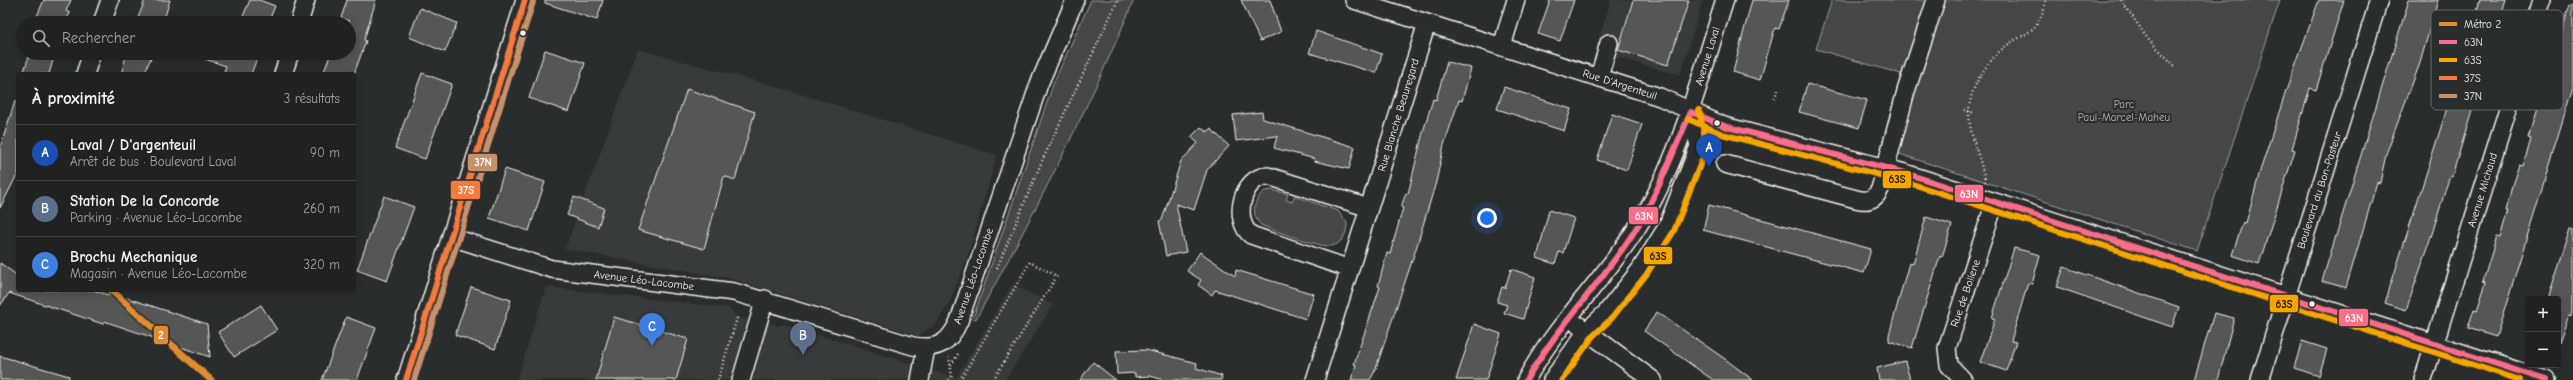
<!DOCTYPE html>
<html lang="fr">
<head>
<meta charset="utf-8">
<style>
	body { margin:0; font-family:"Comic Neue",sans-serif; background:#2d2f2f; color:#f1f3f6 }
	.controls { position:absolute; right:12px; bottom:12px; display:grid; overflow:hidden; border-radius:4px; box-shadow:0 2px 10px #0003 }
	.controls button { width:36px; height:36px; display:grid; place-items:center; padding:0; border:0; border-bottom:1px solid #3d3f40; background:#202222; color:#f1f3f6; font:20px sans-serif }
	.you { position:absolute; left:1487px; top:218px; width:14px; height:14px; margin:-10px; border:3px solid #fff; border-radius:50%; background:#1a73e8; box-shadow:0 0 0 6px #1a73e833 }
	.badge { display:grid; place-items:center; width:26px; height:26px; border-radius:50%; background:#ea580c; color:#fff; font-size:13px; font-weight:700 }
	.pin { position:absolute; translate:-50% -33px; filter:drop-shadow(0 1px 2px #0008) }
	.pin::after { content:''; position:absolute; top:21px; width:14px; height:12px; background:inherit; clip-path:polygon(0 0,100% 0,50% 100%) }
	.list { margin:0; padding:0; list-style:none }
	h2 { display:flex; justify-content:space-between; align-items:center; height:52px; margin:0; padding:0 16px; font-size:17px }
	h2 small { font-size:13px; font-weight:400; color:#a2a4a5 }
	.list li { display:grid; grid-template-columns:26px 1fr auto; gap:12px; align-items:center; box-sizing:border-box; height:56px; padding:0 16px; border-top:1px solid #3d3f40 }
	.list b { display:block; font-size:15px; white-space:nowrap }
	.list p { margin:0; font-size:13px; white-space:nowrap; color:#a2a4a5 }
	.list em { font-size:13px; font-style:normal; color:#a2a4a5 }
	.icon { flex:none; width:22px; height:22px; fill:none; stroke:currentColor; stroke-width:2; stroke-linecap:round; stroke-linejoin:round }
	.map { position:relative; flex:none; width:2573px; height:380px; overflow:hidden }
	.search { position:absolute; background:#202222; box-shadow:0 2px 10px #0003; left:16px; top:16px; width:340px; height:44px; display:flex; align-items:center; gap:10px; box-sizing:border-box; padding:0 14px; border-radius:22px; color:#a2a4a5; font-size:15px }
	.panel { position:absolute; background:#202222; box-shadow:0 2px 10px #0003; left:16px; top:72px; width:340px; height:220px; border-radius:4px }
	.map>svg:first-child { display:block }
</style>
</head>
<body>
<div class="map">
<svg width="2573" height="380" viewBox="0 0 2573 380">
	<rect width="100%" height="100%" fill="#2a2d2e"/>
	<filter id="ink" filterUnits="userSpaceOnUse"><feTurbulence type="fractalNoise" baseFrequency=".025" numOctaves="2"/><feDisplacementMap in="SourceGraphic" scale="8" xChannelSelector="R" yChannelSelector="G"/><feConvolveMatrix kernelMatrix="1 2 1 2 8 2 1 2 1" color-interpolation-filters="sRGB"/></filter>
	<g filter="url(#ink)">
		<path fill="#373a3a" d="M1611,0H1703L1680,75L1595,51Z
			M638,49L771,85L997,155L967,258L950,301L937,323L918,336L728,278L565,249Z
			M1013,284L1053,305L1005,380H517L546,287L729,308L738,318L775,324L777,326L784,324L956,378Z"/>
		<path fill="#444645" stroke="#9c9c96" d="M1091,0H1134C1088,110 1034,214 976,319L973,318L1054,82Z
			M1832,0H2280L2197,251L1881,148L1901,74L1816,49Z
			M1265,191L1272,190L1288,194L1286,200L1292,202L1294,196L1338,211L1347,223C1347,234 1342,245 1330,246C1320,247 1272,230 1261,225C1250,215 1254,198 1265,191Z"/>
		<path fill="#555756" stroke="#f4f1e8" d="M44,0H71L66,11L70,13L65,23H34Z
			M145,0H170L163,23H136Z
			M250,0H259L275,6L268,23H240Z
			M347,0H376L364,40L366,41L354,74H323L331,53H349V21L341,18Z
			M545,0H603L597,20L545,3Z
			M1241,0H1270L1281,32L1260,41Z
			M1550,0H1574L1560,41L1538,34Z
			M1633,0H1689L1668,65L1618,50Z
			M1752,0H1789L1779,29L1775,28L1760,80L1733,72Z
			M2319,0H2344L2316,90L2310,88L2292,149L2295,150L2259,264L2232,255L2243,222L2246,223L2260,171L2286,91Z
			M2409,0H2438L2420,63L2386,154L2380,183L2377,182L2346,288L2322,281Z
			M2480,0H2506L2452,176L2450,175L2428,247L2406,310L2385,303L2450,99L2447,98L2467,33L2470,34Z
			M2570,5H2573V88L2496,337L2468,328L2474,309L2477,310L2482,295L2486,282L2483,281L2497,236L2501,237L2505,224L2509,210H2506L2513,182L2519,165L2523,166L2527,153L2531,139L2528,138L2541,95L2544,96L2553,70L2550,69Z
			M420,8L457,23L445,52L409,37Z
			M1316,31L1382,54L1376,73L1309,53Z
			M545,50L585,63L569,112L529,98Z
			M30,53H55L49,74H23Z
			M127,53H153L144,74H121Z
			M196,53H259L251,74H223L226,66L196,56Z
			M1447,62L1471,68L1462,101L1459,100L1444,145L1436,182L1415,252L1375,371L1370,380H1351L1356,365L1354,364L1380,287L1378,286L1387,253L1390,254L1403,208L1401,207L1406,193L1408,194L1423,132L1433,99L1436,100Z
			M422,73L452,84L425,159L395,148Z
			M1807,84L1867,100L1859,128L1799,112Z
			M1504,87L1571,109L1564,131L1497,109Z
			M687,89L755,112L735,180L724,176L704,249L638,230Z
			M15,101H18V173L0,208V148Z
			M1262,112L1263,119L1355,147L1349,169L1314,161L1315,159L1274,148L1277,136L1236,141L1233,115Z
			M1612,114L1642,124L1627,170L1597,160Z
			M1201,127L1207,132L1211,129L1229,146L1207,170L1194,210L1176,204L1186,252L1166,256L1159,221L1162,220L1181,161L1198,143L1191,137Z
			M505,169L545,182L529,231L489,218Z
			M384,196L414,207L387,281L357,270Z
			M574,197L604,208L598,227L567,215Z
			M1709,205L1871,249L1864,273L1703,230Z
			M1549,210L1574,218L1563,253L1559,252L1555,264L1537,258Z
			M1926,217L1952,225L1942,257L1940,256L1912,348L1889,341V335L1909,263L1913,264Z
			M2570,229H2573V315L2570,314L2560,343L2558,299H2547Z
			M2014,248L2040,255L2032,284L2028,283L2011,341L2016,342L2006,371L1980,362L1995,319L1992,318Z
			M1200,252L1235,276L1236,270L1314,294L1306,319L1215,290L1212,295L1198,285L1201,280L1187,271Z
			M0,263L18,276V290H93L120,299L121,296L207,324L210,357L104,321L103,324L9,293L0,306Z
			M2064,267L2179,307L2172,327L2057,287Z
			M1511,269L1535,277L1523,319L1504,313L1507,305L1497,302L1502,287L1505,288Z
			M471,287L511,300L495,349L455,335Z
			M261,305L277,330L234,357L218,332Z
			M1657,312L1725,359L1753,380H1713L1644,331Z
			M2214,313L2234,318L2218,380H2194Z
			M346,317L376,328L357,380H322Z
			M614,317L688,339L676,380H596Z
			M1474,324L1501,334L1486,380H1456Z
			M2302,341L2327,349L2319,376L2294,368Z
			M1146,350L1197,363L1196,368L1222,376L1221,380H1164L1150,376L1135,377V373L1117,374L1116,351Z
			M0,356L69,376L68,380H0Z
			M1905,361L1910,380H1879L1877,368Z
			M1093,362L1116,380H1080Z"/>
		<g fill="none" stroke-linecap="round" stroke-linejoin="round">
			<g stroke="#f4f1e8" stroke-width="20">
				<path id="minor" d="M1354,0L1660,97L1724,126L1905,173L2546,380
					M102,23L110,0
					M299,23L306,0
					M1502,46L1516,0
					M85,74L92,53
					M283,74L290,53
					M1599,77L1609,43
					M1725,164L1856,199C1867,202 1875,200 1880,189L1906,91L1936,0
					M451,237L552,269L734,292L913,346C937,350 949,344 959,321L1039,84L1075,0
					M1350,269L1251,235C1232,220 1242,176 1268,176L1369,208
					M1578,325L1653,380
					M406,380L525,0
					M741,380L765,299
					M920,380L926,348
					M1315,380L1427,23
					M1526,380C1556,324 1605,279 1638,226C1680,160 1701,74 1725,0
					M1552,380L1587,331L1606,313L1640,270L1667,227L1699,146L1691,112
					M1963,380L1949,365L1947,348L1995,202
					M2260,380L2379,0
					M2423,380L2542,0"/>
			</g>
			<path stroke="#f4f1e8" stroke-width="2.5" stroke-dasharray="1 3" stroke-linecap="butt" d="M2121,0L2148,39L2175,66
				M1774,98L1779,88
				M1964,110L1974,113
				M1985,182C1982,159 1969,137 1969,113C1969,90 1983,68 1999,52C2022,30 2038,39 2046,0
				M997,268L1042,161L1118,0
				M951,365L958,354
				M718,380L738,315
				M949,380L952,376L949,357
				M960,380L1030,262L1057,276L993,380"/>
			<use href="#minor" stroke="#2a2d2e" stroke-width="17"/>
			<g stroke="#2a2d2e" stroke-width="9">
				<path id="bus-1" d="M1526,380C1557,328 1599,285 1632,235C1657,197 1672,153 1691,112L1724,126L1905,173L2546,380"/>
			</g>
			<g stroke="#2a2d2e" stroke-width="9">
				<path id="bus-2" d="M1688,119L1722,134L1903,181L2520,380
					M1562,380L1593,336L1612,318L1646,275L1674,231L1707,147L1699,110"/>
			</g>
			<g stroke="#2a2d2e" stroke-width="9">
				<path id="bus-3" d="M406,380L525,0"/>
			</g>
			<g stroke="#2a2d2e" stroke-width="9">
				<path id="bus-4" d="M414,380L533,2"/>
			</g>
			<use href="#bus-1" stroke="#fb6d88" stroke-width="6"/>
			<use href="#bus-2" stroke="#f7a600" stroke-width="6"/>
			<use href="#bus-3" stroke="#f6793e" stroke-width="6"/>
			<use href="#bus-4" stroke="#c7916a" stroke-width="6"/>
			<g stroke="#2a2d2e" stroke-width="10">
				<path id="metro-1" d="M111,290L211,380"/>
			</g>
			<use href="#metro-1" stroke="#e08a31" stroke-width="7"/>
		</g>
	</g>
	<g fill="#f4f1e8" stroke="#2a2d2e" stroke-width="1.5">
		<circle cx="523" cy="33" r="3.5"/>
		<circle cx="1717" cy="123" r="3.5"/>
		<circle cx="2312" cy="304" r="3.5"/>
	</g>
	<g text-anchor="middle" stroke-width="4" stroke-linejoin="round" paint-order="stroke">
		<g font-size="11" fill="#f4f1e8" stroke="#2a2d2e">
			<text transform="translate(1707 56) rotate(-73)" y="4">Avenue Laval</text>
			<text transform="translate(1620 84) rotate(18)" y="4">Rue D'Argenteuil</text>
			<text transform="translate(1398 115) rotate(-73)" y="4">Rue Blanche Beauregard</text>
			<text transform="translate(2319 190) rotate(-72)" y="4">Boulevard du Bon-Pasteur</text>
			<text transform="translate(2482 190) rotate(-73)" y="4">Avenue Michaud</text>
			<text transform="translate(973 276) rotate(-71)" y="4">Avenue Léo-Lacombe</text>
			<text transform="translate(644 280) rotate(7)" y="4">Avenue Léo-Lacombe</text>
			<text transform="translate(1965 293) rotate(-71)" y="4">Rue de Bollene</text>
		</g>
		<g font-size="11" fill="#b6b5af" stroke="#2a2d2e">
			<text x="2124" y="108">Parc<tspan x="2124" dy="13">Paul-Marcel-Maheu</tspan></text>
		</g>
	</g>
	<rect x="2431" y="10" width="132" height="100" rx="6" fill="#2a2d2e" stroke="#676866" stroke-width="1"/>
	<rect x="2439" y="22" width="18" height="4" fill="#e08a31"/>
	<rect x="2439" y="40" width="18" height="4" fill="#fb6d88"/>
	<rect x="2439" y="58" width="18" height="4" fill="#f7a600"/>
	<rect x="2439" y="76" width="18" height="4" fill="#f6793e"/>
	<rect x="2439" y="94" width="18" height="4" fill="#c7916a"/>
	<g font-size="11" fill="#f4f1e8">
		<text x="2464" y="28">Métro 2</text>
		<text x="2464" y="46">63N</text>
		<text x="2464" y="64">63S</text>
		<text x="2464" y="82">37S</text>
		<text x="2464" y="100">37N</text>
	</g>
	<g stroke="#2a2d2e" stroke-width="1.5">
		<rect x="467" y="153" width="31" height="19" rx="4" fill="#c7916a"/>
		<rect x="1882" y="170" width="30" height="19" rx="4" fill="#f7a600"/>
		<rect x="450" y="180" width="31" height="20" rx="4" fill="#f6793e"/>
		<rect x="1954" y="184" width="30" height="19" rx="4" fill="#fb6d88"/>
		<rect x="1628" y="206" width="31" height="19" rx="4" fill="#fb6d88"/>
		<rect x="1643" y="246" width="30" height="19" rx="4" fill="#f7a600"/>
		<rect x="2269" y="294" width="30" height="19" rx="4" fill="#f7a600"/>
		<rect x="2338" y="308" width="31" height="19" rx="4" fill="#fb6d88"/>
		<rect x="153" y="325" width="16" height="20" rx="4" fill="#e08a31"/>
	</g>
	<g font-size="11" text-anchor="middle" font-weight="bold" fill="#fff">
		<text x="483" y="166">37N</text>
		<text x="466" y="194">37S</text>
		<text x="1969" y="198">63N</text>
		<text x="1644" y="220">63N</text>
		<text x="2354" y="322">63N</text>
		<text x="161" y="339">2</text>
	</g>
	<g font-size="11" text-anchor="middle" font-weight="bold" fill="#111">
		<text x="1897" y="183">63S</text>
		<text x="1658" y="260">63S</text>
		<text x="2284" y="308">63S</text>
	</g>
</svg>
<div class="controls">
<button>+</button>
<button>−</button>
</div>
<div class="you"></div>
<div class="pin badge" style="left:1709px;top:167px;background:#1a4fb4">A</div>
<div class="pin badge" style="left:803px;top:355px;background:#5c6f8a">B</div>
<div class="pin badge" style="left:652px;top:346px;background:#3f7fe0">C</div>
<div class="search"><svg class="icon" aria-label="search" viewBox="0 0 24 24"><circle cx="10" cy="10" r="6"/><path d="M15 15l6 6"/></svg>Rechercher</div>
<section class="panel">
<h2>À proximité<small>3 résultats</small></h2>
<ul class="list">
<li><span class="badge" style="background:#1a4fb4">A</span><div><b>Laval / D'argenteuil</b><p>Arrêt de bus · Boulevard Laval</p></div><em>90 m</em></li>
<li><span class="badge" style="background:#5c6f8a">B</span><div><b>Station De la Concorde</b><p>Parking · Avenue Léo-Lacombe</p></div><em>260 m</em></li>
<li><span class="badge" style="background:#3f7fe0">C</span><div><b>Brochu Mechanique</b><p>Magasin · Avenue Léo-Lacombe</p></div><em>320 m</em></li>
</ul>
</section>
</div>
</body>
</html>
